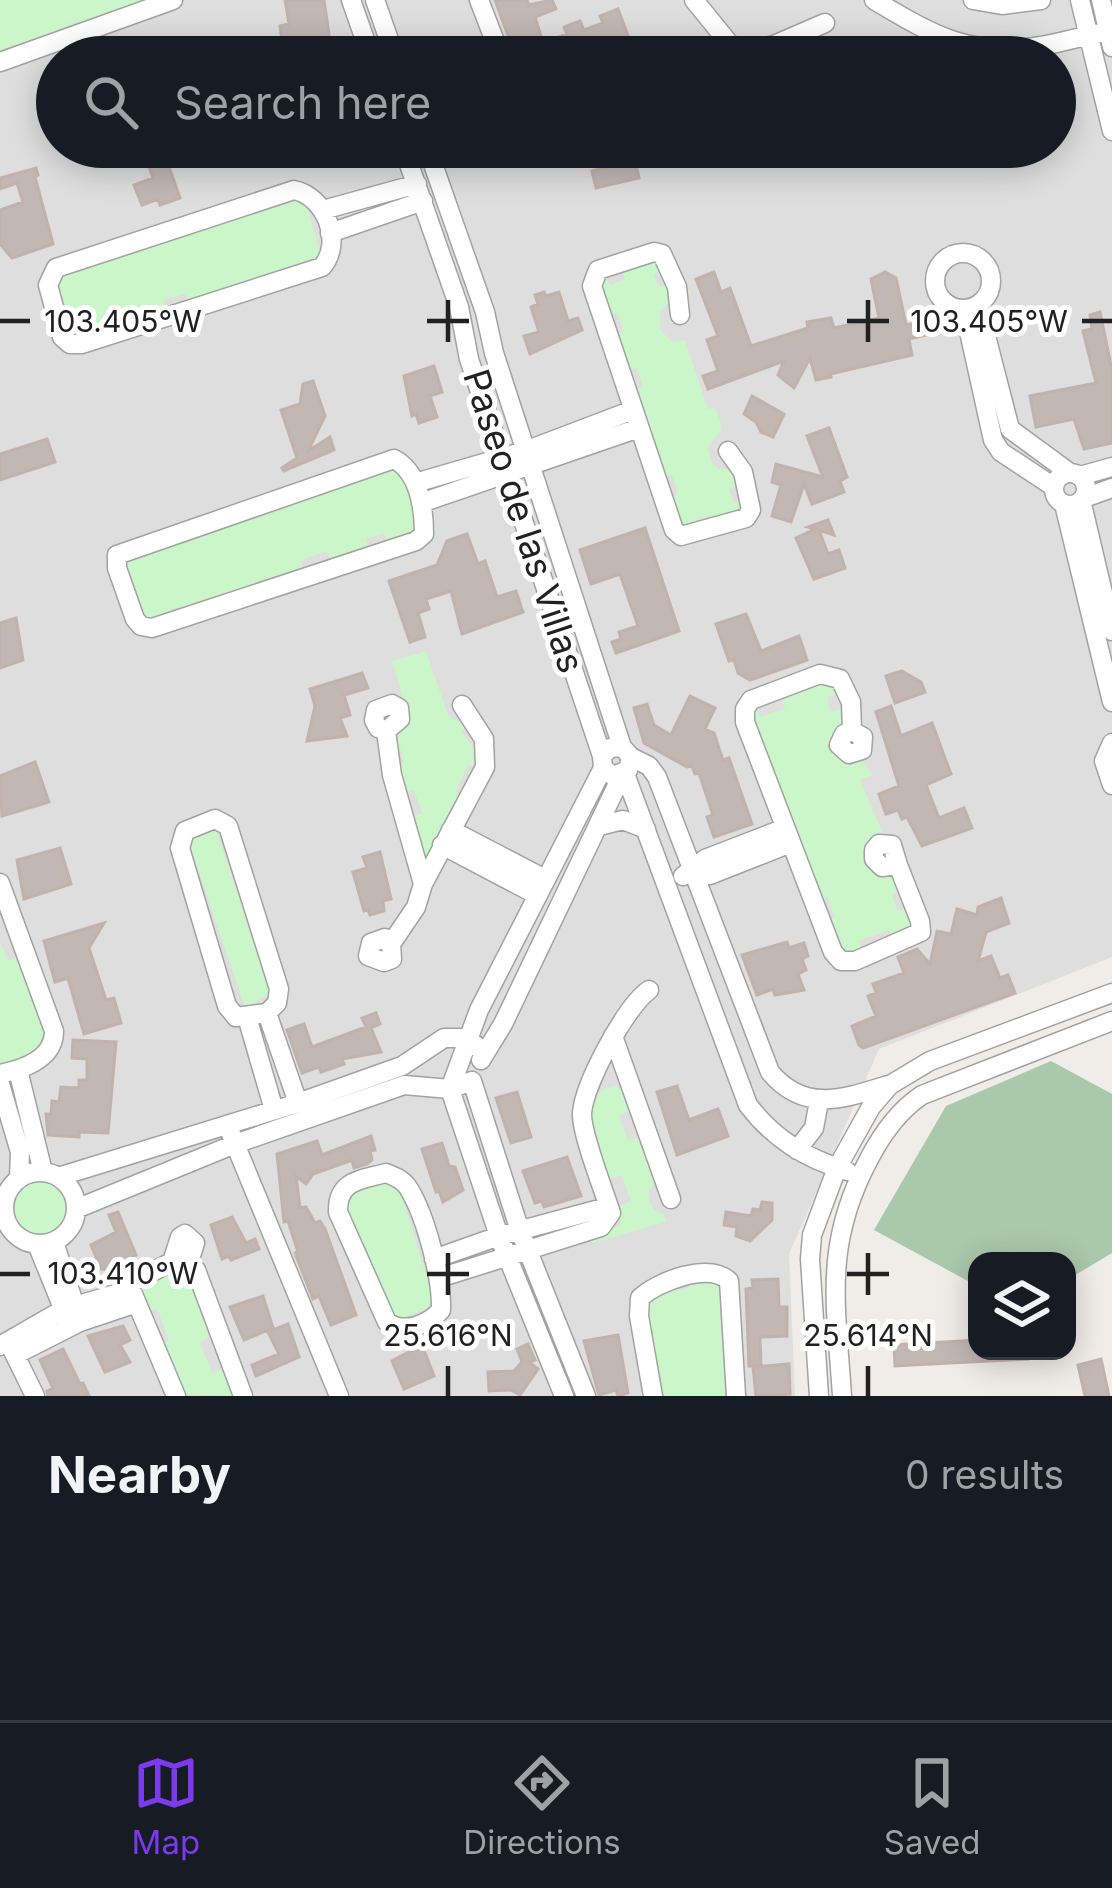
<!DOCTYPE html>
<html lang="en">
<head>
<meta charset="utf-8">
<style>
	body { margin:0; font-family:Inter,sans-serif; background:#20242c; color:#f1f3f6 }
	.controls { position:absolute; right:36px; bottom:36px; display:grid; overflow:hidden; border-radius:24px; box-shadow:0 6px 30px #0003 }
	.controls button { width:108px; height:108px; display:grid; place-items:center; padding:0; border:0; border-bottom:3px solid #363941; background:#171b24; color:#f1f3f6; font:60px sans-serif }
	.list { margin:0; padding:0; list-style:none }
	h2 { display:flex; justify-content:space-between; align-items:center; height:156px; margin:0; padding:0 48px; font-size:51px }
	h2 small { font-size:39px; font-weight:400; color:#9ea1a6 }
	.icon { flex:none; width:66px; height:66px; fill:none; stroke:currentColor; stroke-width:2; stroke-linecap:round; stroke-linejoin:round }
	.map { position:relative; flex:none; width:1112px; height:1396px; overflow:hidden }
	.search { position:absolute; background:#171b24; box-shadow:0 6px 30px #0003; left:36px; right:36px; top:36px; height:132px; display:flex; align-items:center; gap:30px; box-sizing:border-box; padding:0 42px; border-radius:66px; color:#9ea1a6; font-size:45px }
	.sheet { height:324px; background:#171b24 }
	nav { display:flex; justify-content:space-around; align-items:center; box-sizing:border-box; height:168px; border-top:3px solid #363941; background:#171b24; font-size:33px; color:#9ea1a6 }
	nav a { display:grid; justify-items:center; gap:6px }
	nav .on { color:#7c3aed }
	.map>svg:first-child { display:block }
</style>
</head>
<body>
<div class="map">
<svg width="1112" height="1396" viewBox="0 0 1112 1396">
	<rect width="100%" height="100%" fill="#f0ece8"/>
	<path fill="#dedede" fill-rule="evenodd" d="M0,0H1112V957L879,1049L789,1254L795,1396H0ZM57,57H1055V147H57Z"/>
	<path fill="#aac8ac" d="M1051,1061L1112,1094V1253L1067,1280V1261H977V1286L874,1230L946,1106Z"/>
	<path fill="#caf6c9" d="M0,0H163L0,57Z
		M304,196L321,256L189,302L185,294L164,300L165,311L130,322L126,313L103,319L105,330L73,338L68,330L78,325L73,313L64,316L54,276Z
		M655,260L661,270L654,274L659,287L667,285L673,300L660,311V330L673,342L685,340L708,409L715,408C726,435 721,427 708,448L712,464L719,469H738L743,483L729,489L734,503L743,500L745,508L714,524L708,515L695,521L699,529L684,533L669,498L678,493L672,475L663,476L634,391L643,386L636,368L627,371L615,335L624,331L617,313L609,316L597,283L606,276L610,285L625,279L623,270Z
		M395,463L418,512L421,529L388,544L384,533L366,539L369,550L332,562L327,551L301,560L303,572L150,622L142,620L123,557Z
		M426,651L448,715L453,720L467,722L468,726L461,731L473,747L481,743L480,767L468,765L456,792L463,799L431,859L423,861L410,818L422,813L414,790L403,793L396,766L404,762L400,748L393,750C395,738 402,732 404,722C408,703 397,679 392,661Z
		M824,682H834L839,694L827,697L831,712L844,708L848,723L838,732L873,775L860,780L884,836L869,845L900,874L901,889L892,895L897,910L908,907L917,927L894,940L889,930L859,941L862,952L842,957L828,921L835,917L828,898L822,899L750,711L757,709L760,717L785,709L783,700Z
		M215,827L272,993L245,1007L188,841L195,833Z
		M0,941L8,961L19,957L48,1038L45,1049L0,1067Z
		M615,1086L623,1090L631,1110L619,1116L628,1140L640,1137L657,1182L649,1189C649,1203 650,1210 664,1214L666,1222L592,1243L590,1236L620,1226V1206L631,1201L622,1175L609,1179C600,1152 569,1094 615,1086Z
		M15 1208a27 27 0 1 1 54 0a27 27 0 1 1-54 0Z
		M381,1183H392L400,1190L433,1297L428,1308L402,1319L391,1315L346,1209L347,1198L357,1190Z
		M174,1266L189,1273L210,1335L200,1343L212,1373L223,1369L234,1396L183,1394L161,1345L169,1340L157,1309L147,1312L138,1286Z
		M710,1281L716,1282L719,1288L725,1396H660L645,1306L652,1298Z"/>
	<path fill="#c1b8b4" stroke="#c1b2ab" stroke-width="3" d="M285,0H324L330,41L336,40L339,54L306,57L305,49L291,52L290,42L282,43L280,26L289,24Z
		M495,0H527L529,5L552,0L556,9L535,17L543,43L567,34L564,27L580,21L584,30L603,23L600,16L618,9L634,52L621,57H516Z
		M142,147H162L180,198L160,205L158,199L142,205L134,185L153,178Z
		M635,160L639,178L596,188L592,171Z
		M36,168L38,175L35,177L53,244L12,258L0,244V210L23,202L17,183L0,189V178Z
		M714,272L721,292L730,288L751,346L808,328L807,322L831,318L834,328L879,318L871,279L885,272L896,278L906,325L927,321L939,332L909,339L912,355L830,374L831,377L816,380L810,358L794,388L778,375L784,361L708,389L703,376L718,371L707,340L718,336L696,279Z
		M544,292L546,296L559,292L568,321L578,318L582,330L530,354L524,336L539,332L531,307L538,304L535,295Z
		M1100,312L1112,370V443L1084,449L1074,419L1036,427L1030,396L1096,383L1083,331L1092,329L1090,315Z
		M434,366L442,392L430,396L437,417L419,423L416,414L412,416L404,376Z
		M313,381L325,416L308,451L330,437L334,450L284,471L282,468L297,458L281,410L300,404L303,384Z
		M752,396L784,414L773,437L761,432L756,422L744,414Z
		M829,428L847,477L840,481L844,492L812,504L804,484L791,522L772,516L781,485L772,482L776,464L823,477L807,436Z
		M47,439L55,462L0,480V454Z
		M828,520L834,535L819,530L828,554L839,550L845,568L814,579L796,538L815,529L808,527Z
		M645,528L679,631L616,653L612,642L621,639L619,632L638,626L620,574L591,584L580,550Z
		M467,534L478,564L485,561L497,597L516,591L523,612L462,634L451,591L426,599L429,609L418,613L425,637L410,642L389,581L437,565L447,541Z
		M746,614L761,651L799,636L807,660L750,680L738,673L734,659L729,661L716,624Z
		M16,618L23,660L0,668V623Z
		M902,671L921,682L925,692L895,703L886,676Z
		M362,673L368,688L344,695L350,715L340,718L347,736L307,741L315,706L310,689Z
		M690,696L715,708L705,729L714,733L723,760L729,758L752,824L714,837L707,817L713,815L699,773L695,774L692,766L687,767L644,743L634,708L647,704L654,725L671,735Z
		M891,706L901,736L932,723L951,774L926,785L939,818L964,808L972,828L922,846L907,817L902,819L898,810L886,814L879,794L899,786L876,712Z
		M35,762L49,802L2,816L0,776Z
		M60,848L71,884L24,899L17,860Z
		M380,852L391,899L383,901L384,911L370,915L368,910L364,911L353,872L367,868L363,857Z
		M1001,898L1009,923L986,932L978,961L991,956L1000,978L1008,975L1015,993L863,1048L859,1045L852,1026L876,1016L868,996L876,993L873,984L904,973L898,957L917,949L930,964L937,931L951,934L957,909L977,915L978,907Z
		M104,923L89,948L106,1000L114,998L121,1023L84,1034L68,978L55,982L44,941Z
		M787,942L789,948L804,943L808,956L802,959L806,970L798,974L804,990L775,995L773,989L757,995L742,955Z
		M376,1013L380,1024L371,1028L381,1052L342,1059L344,1064L321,1072L319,1067L302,1073L287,1030L304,1024L312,1047L366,1027L362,1018Z
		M73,1040L116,1042L108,1133L79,1132V1137L48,1135L46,1114H51L52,1101L59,1102L61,1087L79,1088V1080H87V1059L72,1058Z
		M677,1086L689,1120L718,1109L728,1136L677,1155L657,1092Z
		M517,1092L531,1137L511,1143L496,1098Z
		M371,1136L375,1150L370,1151L372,1160L367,1164L354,1168L352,1160L313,1174L306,1184L296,1176L300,1208L306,1207L315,1223L320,1221L325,1229L356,1315L331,1325L319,1296L313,1299L295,1253L298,1252L288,1221L284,1222L277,1154L317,1141L322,1155Z
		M442,1143L449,1166L455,1167L463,1190L443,1202L439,1191L436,1192L422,1149Z
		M567,1157L581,1196L544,1207L542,1201L535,1203L523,1171Z
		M762,1202L772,1203V1220L750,1241L736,1236L737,1227L724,1225L726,1212L751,1216L753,1209L760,1210Z
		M118,1212L136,1255L107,1270L101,1269L91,1245L116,1232L109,1215Z
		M232,1217L246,1243L255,1239L259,1249L231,1260L229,1256L222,1259L211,1225Z
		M778,1279L779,1307H787V1336L760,1337L761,1366H749L746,1289L753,1288L752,1280Z
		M263,1296L273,1328L244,1340L230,1307Z
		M288,1324L299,1357L256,1376L252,1365L279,1354L268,1332Z
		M123,1326L130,1340L120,1345L130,1362L105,1372L88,1336Z
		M618,1335L628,1393L618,1396L616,1390L599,1395L584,1341Z
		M977,1340V1351H1028V1359L895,1366L894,1345Z
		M528,1344L535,1360L529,1362L538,1369L520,1395L511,1390L489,1391L488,1372L514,1371L522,1362L517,1349Z
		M422,1345L434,1376L404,1389L392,1361Z
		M63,1349L80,1384L83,1383L89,1396H48L47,1391L53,1388L40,1360Z
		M1101,1359L1109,1396H1085L1078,1365Z
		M789,1364L790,1394L756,1396L753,1367Z"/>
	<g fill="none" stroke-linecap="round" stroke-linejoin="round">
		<g stroke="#a2a2a2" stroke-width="21">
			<path id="minor" d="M351,0L371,57
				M375,0L395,57
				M479,0L501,57
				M694,0L737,53
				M874,0C934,36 974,59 1046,45C1068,41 1090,34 1112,31
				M973,0L1002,5L1041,0
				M1080,0L1112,131
				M1101,0L1112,47
				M721,57L774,45L825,23
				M0,62L173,0
				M403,147L459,307L469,359L602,756
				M427,147L485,312L494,353L622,747L631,757L628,770L613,776L603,768L602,756L610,748L622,747
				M294,190C325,196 344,242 322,267L82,344H70L62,337L48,285L56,268Z
				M323,210L417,184
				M330,233L423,201
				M935 281a28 28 0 1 1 56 0a28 28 0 1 1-56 0Z
				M978,305L1010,429L1070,473
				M964,309L993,440L1001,452L1054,487
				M680,315L677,287L662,254L654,252L598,270L592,286L674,530L681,536L746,518L751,510L743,472L728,451
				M394,459C419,472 424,508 424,534L416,541L152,628L141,626L135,619L117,568V555Z
				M1054 489a16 16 0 1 1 32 0a16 16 0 1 1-32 0Z
				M1080,476L1112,467
				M415,483L525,451L633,410
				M1084,498L1112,488
				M1081,500L1112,631
				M421,503L639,428
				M1064,504L1112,702
				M386,731L378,728L374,720L376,710L392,704L399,708L400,719L386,731L392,775L423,884
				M852,731L863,737L862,750L849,754L839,745L844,734L852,731L851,702L840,679L820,674L751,700L745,709V722L833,952L841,961H855L921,932L920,921L898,865L882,867L874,859V850L879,844L892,845L898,865
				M1112,743L1104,761L1112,785
				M631,757L649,766L657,777L770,1072C804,1113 843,1099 888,1085
				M625,774L748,1105C774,1139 805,1158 847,1171
				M215,819L228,826L279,989L277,1003L267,1013L236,1017L227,1006L180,848L185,831Z
				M599,826L623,820L646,829
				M451,830L545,879
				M442,845L537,895
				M692,872L710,875L791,843
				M683,876L705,859L785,828
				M0,883L54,1031C54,1059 24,1069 0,1074
				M391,944L392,959L384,962L368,956L371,943L385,938L391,944L416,907L423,884L485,767L484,739L462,705
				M267,1013L298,1103
				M247,1017L274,1110
				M613,1036L671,1199
				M481,1060L503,1024L622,775
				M18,1070L43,1172
				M472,1081L520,1231L586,1396
				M0,1084L20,1152L19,1178
				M231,1134L339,1396
				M797,1150L814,1128L819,1101
				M4 1208a36 36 0 1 1 72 0a36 36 0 1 1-72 0Z
				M386,1173C396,1177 404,1180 409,1189C426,1217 442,1278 441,1310C428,1325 404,1334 387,1322L338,1212C337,1180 361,1180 386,1173Z
				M58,1177L298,1103L402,1066L444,1038H468L484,1053
				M76,1209L235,1144L404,1085L450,1089L472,1081
				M611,1213C604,1191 581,1133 582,1113C584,1084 626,1006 649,990
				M54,1242L77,1312
				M37,1244L67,1318
				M434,1259L499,1236L596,1210L611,1213
				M172,1262L180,1237L185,1234L195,1243L189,1262
				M439,1278L601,1227L611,1213
				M133,1294L176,1396
				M0,1346L64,1309L123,1292L129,1284L179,1258L196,1270L243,1396
				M11,1347L35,1396
				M17,1354L80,1322L137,1303
				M564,1396L499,1236L450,1089L479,1010L603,768
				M653,1396L639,1316L640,1298C658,1281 709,1262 729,1281L736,1396
				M819,1396L810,1259L812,1235L837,1168L871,1107L890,1085L930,1061L1112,993
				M842,1396C836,1303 823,1245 869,1159C882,1134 898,1111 922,1095L1112,1021"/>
		</g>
		<use href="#minor" stroke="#fff" stroke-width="18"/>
	</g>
	<path fill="none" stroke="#212121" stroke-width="4.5" d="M448,300V342M868,300V342M0,321H30M427,321H469M847,321H889M1082,321H1112M448,1253V1295M868,1253V1295M0,1274H30M427,1274H469M847,1274H889M448,1366V1396M868,1366V1396"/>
	<g text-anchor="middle" stroke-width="10" stroke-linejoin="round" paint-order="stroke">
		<g font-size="36" fill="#212121" stroke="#fff">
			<text transform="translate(524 521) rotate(72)" y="13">Paseo de las Villas</text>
		</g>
	</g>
	<g font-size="30" text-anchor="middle" fill="#212121" stroke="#fff" stroke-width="10" stroke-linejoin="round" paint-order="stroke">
		<text x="989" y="332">103.405°W</text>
		<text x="123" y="332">103.405°W</text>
		<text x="123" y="1284">103.410°W</text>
		<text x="448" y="1346">25.616°N</text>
		<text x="868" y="1346">25.614°N</text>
	</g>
</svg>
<div class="controls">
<button><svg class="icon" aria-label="layers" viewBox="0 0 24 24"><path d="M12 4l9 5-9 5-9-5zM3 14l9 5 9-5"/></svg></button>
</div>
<div class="search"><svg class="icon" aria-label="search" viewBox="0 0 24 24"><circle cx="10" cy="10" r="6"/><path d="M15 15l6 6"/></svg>Search here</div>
</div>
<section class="sheet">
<h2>Nearby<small>0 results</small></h2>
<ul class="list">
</ul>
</section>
<nav>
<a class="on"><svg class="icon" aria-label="map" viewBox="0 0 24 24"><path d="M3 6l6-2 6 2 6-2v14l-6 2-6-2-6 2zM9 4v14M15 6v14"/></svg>Map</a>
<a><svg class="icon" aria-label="directions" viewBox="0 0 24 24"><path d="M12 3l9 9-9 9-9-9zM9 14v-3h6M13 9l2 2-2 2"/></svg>Directions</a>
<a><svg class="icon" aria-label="saved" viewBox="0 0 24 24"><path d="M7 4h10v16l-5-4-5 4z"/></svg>Saved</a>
</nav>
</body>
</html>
